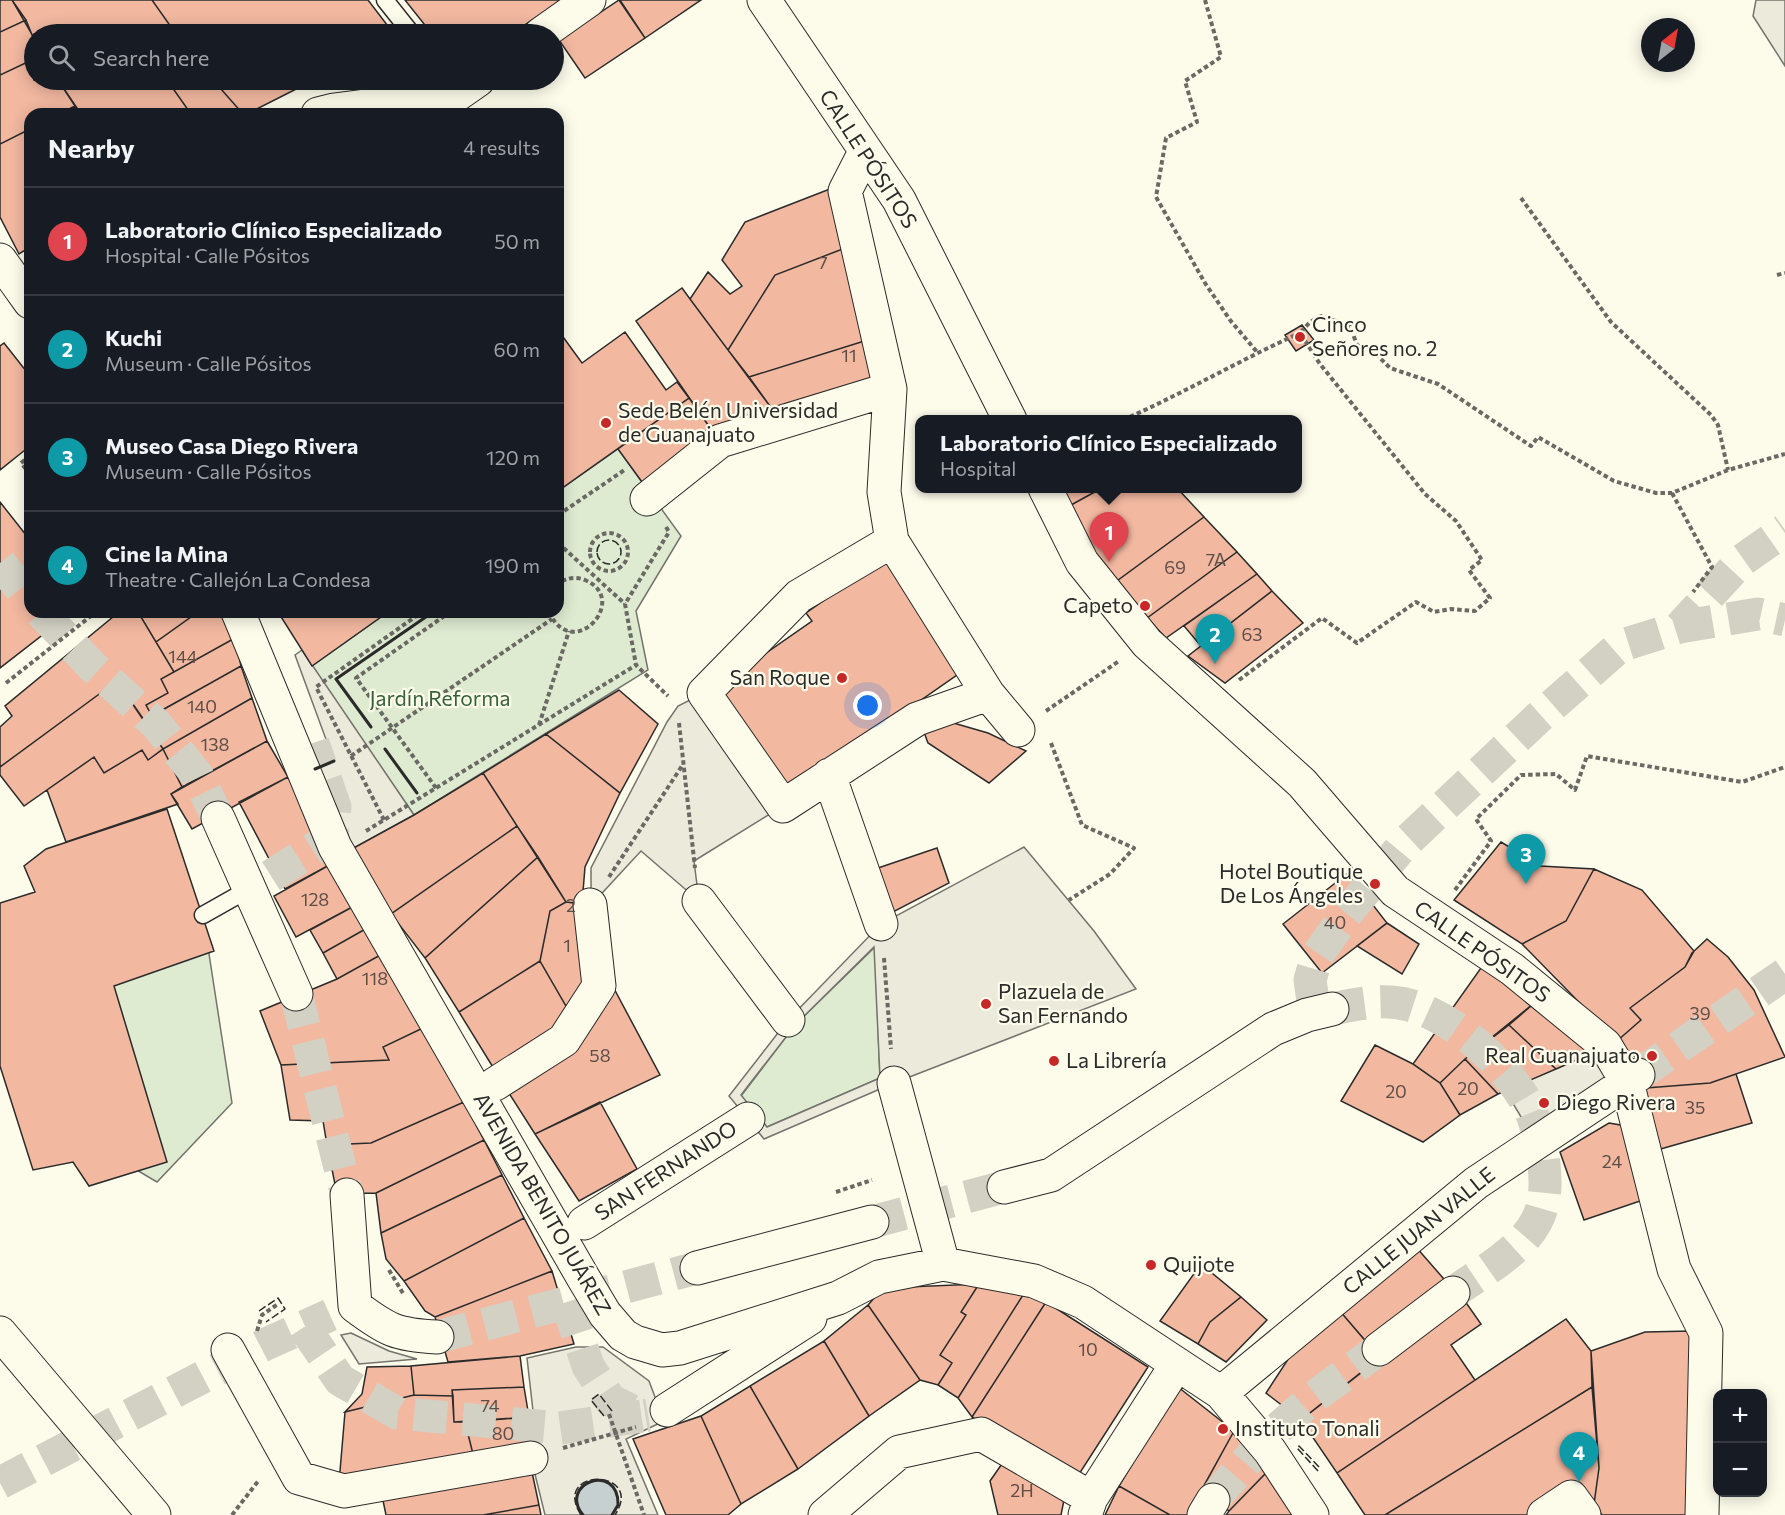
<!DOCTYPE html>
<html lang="en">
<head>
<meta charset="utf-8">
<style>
	body { margin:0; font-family:Commissioner,sans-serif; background:#242831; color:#f1f3f6 }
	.controls { position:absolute; right:18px; bottom:18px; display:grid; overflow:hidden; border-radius:12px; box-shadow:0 3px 15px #0003 }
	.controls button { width:54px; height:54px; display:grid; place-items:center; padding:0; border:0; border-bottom:2px solid #363941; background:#171b24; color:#f1f3f6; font:30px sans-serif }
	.compass { position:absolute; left:1641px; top:18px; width:54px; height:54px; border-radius:50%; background:#171b24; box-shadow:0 3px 15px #0003; rotate:31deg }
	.you { position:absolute; left:868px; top:706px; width:21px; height:21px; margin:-15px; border:4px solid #fff; border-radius:50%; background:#1a73e8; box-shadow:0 0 0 9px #1a73e833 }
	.badge { display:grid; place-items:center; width:39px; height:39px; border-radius:50%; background:#c62828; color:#fff; font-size:20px; font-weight:700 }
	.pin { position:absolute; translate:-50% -50px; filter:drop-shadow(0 2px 3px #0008) }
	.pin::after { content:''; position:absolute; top:32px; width:21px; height:18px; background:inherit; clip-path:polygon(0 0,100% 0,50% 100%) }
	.popup { position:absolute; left:915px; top:415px; width:387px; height:78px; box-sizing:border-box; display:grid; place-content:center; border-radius:12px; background:#171b24; filter:drop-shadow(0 2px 4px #0005); font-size:20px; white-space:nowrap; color:#9ea1a6 }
	.popup b { font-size:22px; color:#f1f3f6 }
	.popup::after { content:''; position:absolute; left:50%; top:100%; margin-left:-12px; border:12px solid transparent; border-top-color:#171b24 }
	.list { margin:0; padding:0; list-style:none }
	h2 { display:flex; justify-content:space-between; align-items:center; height:78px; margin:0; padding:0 24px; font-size:26px }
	h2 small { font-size:20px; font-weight:400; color:#9ea1a6 }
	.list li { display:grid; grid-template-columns:39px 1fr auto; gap:18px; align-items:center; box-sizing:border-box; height:108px; padding:0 24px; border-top:2px solid #363941 }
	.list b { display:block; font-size:22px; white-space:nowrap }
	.list p { margin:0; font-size:20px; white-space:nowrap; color:#9ea1a6 }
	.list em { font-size:20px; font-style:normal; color:#9ea1a6 }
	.icon { flex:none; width:33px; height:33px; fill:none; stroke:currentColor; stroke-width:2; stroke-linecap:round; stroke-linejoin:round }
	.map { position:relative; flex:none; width:1785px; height:1515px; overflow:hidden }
	.search { position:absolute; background:#171b24; box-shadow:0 3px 15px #0003; left:24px; top:24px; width:540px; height:66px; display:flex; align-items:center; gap:15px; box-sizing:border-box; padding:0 21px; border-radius:33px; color:#9ea1a6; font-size:22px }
	.panel { position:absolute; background:#171b24; box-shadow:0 3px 15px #0003; left:24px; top:108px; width:540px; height:510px; border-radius:18px }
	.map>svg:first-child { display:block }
</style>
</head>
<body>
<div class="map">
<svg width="1785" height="1515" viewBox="0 0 1785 1515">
	<rect width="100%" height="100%" fill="#fdfbea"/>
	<path fill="#deebd1" stroke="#74746e" stroke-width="1.5" d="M618,449L681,536L636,611L648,670L414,815L312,666L388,612H558V491Z
		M203,915L232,1103L157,1182L81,1137L115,962Z
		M875,947L880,1078L767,1127L741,1096L796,1024Z"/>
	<path fill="#eceadb" stroke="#74746e" stroke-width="1.5" fill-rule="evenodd" d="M1756,0H1785V66L1753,16Z
		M302,650L414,815L350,850L314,770L334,761L295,655Z
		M704,693L783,806L694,861L699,901L641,851L591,905V868L667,722L678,706Z
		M1024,847L1094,931L1136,989L894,1083L764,1139L729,1096L788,1020L881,924ZM874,947L880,1078L767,1127L741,1095L796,1024Z
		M1592,1053L1614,1084L1530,1132L1505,1090Z
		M351,1333L389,1351L417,1359L359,1364L341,1335Z
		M576,1347H603L649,1381L664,1421L626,1439L658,1515H612L618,1505L582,1487L577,1500L583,1515H545L531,1458L538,1455L527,1358Z"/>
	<path fill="#c7d0d0" stroke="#74746e" stroke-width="1.5" d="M593,1480C609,1480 619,1488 618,1505L612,1515H583C572,1501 578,1487 593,1480Z"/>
	<path fill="#f2b8a0" stroke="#2b2b2b" stroke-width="1.5" d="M0,0H12L26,20L0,32Z
		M12,0H152L176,34H34V38Z
		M152,0H368L394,34H176Z
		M405,0H562L511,34H432Z
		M619,0L645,38L585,78L559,40Z
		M620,0H701L645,38Z
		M26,20L34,40V59L0,75V32Z
		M34,59V80H58L75,106L59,114H30V129L0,144V75Z
		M58,80H167L191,114H81Z
		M167,80H213L243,114H191Z
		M213,80H314L247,114H243Z
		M75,106L81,114H59Z
		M30,129V247L19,254L0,217V144Z
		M835,187L853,245L775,275L728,350L690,299L708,272L730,294L742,286L722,260L745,222Z
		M853,245L874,338L749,377L728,350L775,275Z
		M682,288L690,299L775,413L713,432L636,321Z
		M1302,325L1314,340L1296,351L1285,335Z
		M558,330L582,363L625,332L666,390L677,382L689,398L558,491Z
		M874,338L885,382L775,413L749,377Z
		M4,343L30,376V446L0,470V346Z
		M689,398L713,432L642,482L618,449Z
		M1062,488H1102L1071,505Z
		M1102,488H1177L1204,517L1114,583L1102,571L1071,505Z
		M0,502L30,540V612H72L0,668Z
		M1204,517L1237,552L1147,618L1114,583Z
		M1237,552L1257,574L1166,638L1147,618Z
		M888,556L967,668L789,792L716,688L812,621L806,613Z
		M1257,574L1272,591L1201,646L1184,626Z
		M1272,591L1303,623L1225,683L1188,656Z
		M119,612H138L174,672L161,679L168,693L146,705L152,716L144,720L117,681L0,767V727L12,716L5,706Z
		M138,612H198L156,642Z
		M198,612H225L235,638L174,672L156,642Z
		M278,612H388L312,666Z
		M235,638L241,666L152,716L146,705L168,693L161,679Z
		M241,666L252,698L163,749L144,720Z
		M117,681L163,749L148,760L142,750L104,773L94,757L24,806L0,775V767Z
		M619,690L658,724L620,793L546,734Z
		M252,698L267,741L182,787L163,749Z
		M950,722L988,733L1026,751L989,783L928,743L921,724Z
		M546,734L620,793L585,867L582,904L566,902L483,773Z
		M267,741L288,777L192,829L171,794Z
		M163,749L182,787L171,794L178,804L66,842L47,790L94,757L104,773L142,750L148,760Z
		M483,773L517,826L391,914L350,850L414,815Z
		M288,777L333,863L285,889L239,802Z
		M167,809L214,951L114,986L167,1162L89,1186L73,1162L33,1170L0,1066V903L35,892L24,866L46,849Z
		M517,826L538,857L425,958L391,914Z
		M1501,842L1540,866L1594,869L1566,921L1522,944L1454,900Z
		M937,848L949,883L891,913L878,868Z
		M538,857L566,902L550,911L540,961L459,1012L425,958Z
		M333,863L356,905L296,937L274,896Z
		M1594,869L1642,890L1694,951L1685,967L1630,1008L1641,1020L1617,1041L1522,944L1566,921Z
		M1348,873L1387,923L1322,973L1283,924Z
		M566,902L582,904L585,988L570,1013L540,961L550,911Z
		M356,905L369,927L323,953L310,930Z
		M1387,923L1419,944L1402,974L1357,946Z
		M369,927L384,953L337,979L323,953Z
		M1707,939L1728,957L1754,990L1785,1057L1710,1083L1646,1088L1640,1061L1617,1041L1641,1020L1630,1008L1685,967L1692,953Z
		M384,953L425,1027L383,1047L389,1060L281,1065L260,1011L337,979Z
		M1488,958L1538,1000L1465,1059L1440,1083L1413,1064Z
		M540,961L570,1013L499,1077L459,1012Z
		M610,981L660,1075L535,1134L505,1087Z
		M1538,1000L1592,1053L1556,1069L1509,1025Z
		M1509,1025L1556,1069L1498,1094L1465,1059Z
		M425,1027L464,1102L371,1143L327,1145L323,1121L290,1120L281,1065L389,1060L383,1047Z
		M1375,1045L1413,1064L1440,1083L1460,1115L1423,1142L1341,1101Z
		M1465,1059L1498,1094L1460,1115L1440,1083Z
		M1736,1074L1752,1123L1650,1152L1641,1093L1646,1088L1710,1083Z
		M464,1102L484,1140L376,1193L337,1194L327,1145L371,1143Z
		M600,1102L637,1169L579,1201L535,1134Z
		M1609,1123L1626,1126L1643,1200L1584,1220L1560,1152Z
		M484,1140L502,1175L381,1233L376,1193Z
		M502,1175L524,1218L404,1281L386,1259L381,1233Z
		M524,1218L552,1271L435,1317L425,1311L404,1281Z
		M1416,1247L1450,1286L1370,1346L1339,1310Z
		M1201,1264L1241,1297L1210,1322L1198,1344L1160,1321Z
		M552,1271L574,1344L520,1356L448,1362L435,1317Z
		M979,1284L961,1312L966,1315L940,1355L952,1363L938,1385L920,1380L868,1305L883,1288Z
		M979,1284L1023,1295L958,1398L938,1385L952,1363L940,1355L966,1315L961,1312Z
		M1460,1294L1481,1324L1451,1345L1475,1380L1337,1473L1301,1420Z
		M1023,1295L1046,1302L972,1417L958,1398Z
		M1241,1297L1267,1320L1226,1362L1198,1344L1210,1322Z
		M1046,1302L1148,1367L1074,1482L972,1417Z
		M868,1305L920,1380L869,1416L824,1341Z
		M1339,1310L1380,1358L1301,1420L1266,1393L1298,1344Z
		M1566,1319L1591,1351L1592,1387L1385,1515H1365L1337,1473Z
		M1691,1331L1689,1515H1602L1594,1504L1599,1468L1591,1351L1645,1332Z
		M824,1341L869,1416L798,1469L750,1386Z
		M520,1356L524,1387L452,1390L453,1396L414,1395L411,1366Z
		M411,1366L414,1395L345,1412L362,1394L367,1367Z
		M750,1386L798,1469L741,1504L701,1416Z
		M524,1387L529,1417L454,1422L452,1390Z
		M1178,1387L1234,1431L1188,1515H1170L1119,1486Z
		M1592,1387L1599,1468L1594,1504L1528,1515H1385Z
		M414,1395L453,1396L454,1422H465L474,1458L339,1483L345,1412Z
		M701,1416L741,1504L728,1515H666L633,1439Z
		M529,1417L533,1450L474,1458L465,1422Z
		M1234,1431L1266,1473L1229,1511L1202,1489Z
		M1006,1458L1065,1495L1061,1515H998L990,1481Z
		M532,1472L539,1505L483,1515H386L381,1491Z
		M1266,1473L1300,1515H1226L1229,1511Z
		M1119,1486L1170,1515H1105Z
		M539,1505L541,1515H483Z"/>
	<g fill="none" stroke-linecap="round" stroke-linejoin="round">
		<path stroke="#d3d1c4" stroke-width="33" stroke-dasharray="33 16" stroke-linecap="butt" d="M0,563L30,600
			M41,612L92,666L156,724L197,775L218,818
			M1680,627L1758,614L1785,620
			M271,876L332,837L335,807L313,743
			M296,994L347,1195
			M1313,1001L1310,980L1317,956L1346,914L1404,844L1538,718L1620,646L1680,627L1741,561L1785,530
			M1332,1009C1358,1004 1383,998 1409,1005C1454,1018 1504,1062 1527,1103C1536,1121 1542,1144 1544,1164C1546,1183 1546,1204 1536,1222C1520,1252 1480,1273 1453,1293
			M1638,1075L1785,974
			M872,1222L1004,1187
			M567,1302L588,1366L610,1400L642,1416L648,1415
			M304,1327L340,1380L397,1413L560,1428L642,1416
			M437,1337L697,1268
			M0,1483L266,1344L330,1315
			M1213,1500L1266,1439L1314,1397L1379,1349"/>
		<g stroke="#2b2b2b" stroke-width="19">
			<path id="lane" d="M385,0L412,34
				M203,915L249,889"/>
		</g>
		<g stroke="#2b2b2b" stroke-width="35">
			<path id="street" d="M764,0L899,200L1010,420
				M541,34L589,0
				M318,114L334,110L458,94L478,80
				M865,152L845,191L890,389L884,492L892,541L988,694
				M0,260L30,302
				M1045,488L1082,562L1147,643L1302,783L1395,891L1512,969L1605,1045L1627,1082L1674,1269L1706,1333L1702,1515
				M647,499L720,441L890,389
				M892,541L799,596L704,693L783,806L917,719L988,694L1018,730
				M238,612L335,847L584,1279L605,1314L623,1335L635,1342L662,1350L680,1348L838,1298L879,1277L943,1264L1034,1281L1083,1302L1221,1393L1270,1451L1312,1515
				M829,775L881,924
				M218,818L296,994
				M699,901L788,1020
				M894,1083L943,1264
				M495,1084L564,1040L599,986L590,905
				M1004,1187L1051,1175L1273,1029L1307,1015L1332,1009
				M347,1195L355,1306C387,1330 396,1335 437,1337
				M584,1223L748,1119
				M697,1268L872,1222
				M0,1333L154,1515
				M1379,1349L1453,1293
				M228,1350L299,1478L344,1491L531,1458
				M1221,1393L1476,1183L1638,1075
				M667,1410L810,1318
				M825,1515L899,1452L981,1434L1091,1498
				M1085,1515L1091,1498L1177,1364
				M1204,1515L1213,1500
				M1544,1515L1571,1497L1584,1515"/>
		</g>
		<path stroke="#6a6964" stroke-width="4" stroke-dasharray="4.5 3" stroke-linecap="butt" d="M1205,0L1221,57L1185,81L1197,122L1166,138L1156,197L1205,283L1230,320L1257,352
			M1521,198L1611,322L1711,415L1718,425L1728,470
			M1777,275L1785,273
			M1123,420C1184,393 1240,360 1300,333
			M30,463L26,459L21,463L30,474
			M1672,493L1712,567L1693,592
			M558,515L626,469
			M666,527L669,532L625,604L636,665L668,696
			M590 552a19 19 0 1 1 38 0a19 19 0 1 1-38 0Z
			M558,543L625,604
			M549,612C573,664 631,599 585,580C575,576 566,578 558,584
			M1239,680L1322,618L1357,643L1416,602L1434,612L1451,609L1475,611L1490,598L1469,570L1482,560L1456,521L1425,494L1320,364L1300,333L1310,322L1321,316L1350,326L1357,345L1376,354L1390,368L1438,384L1531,446L1538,437L1614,481L1656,493H1672L1728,470L1785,454
			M6,683L96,612
			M1046,711L1119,661
			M679,723L695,868
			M539,725L569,631
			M1051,743L1082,825L1134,848L1110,874L1069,900
			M351,756L552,619
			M436,788L356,678L450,612
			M384,820L316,687L422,612
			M366,831L636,665
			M609,877L682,766
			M1455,890L1491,841L1476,819L1521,775L1556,774L1575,790L1587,756L1742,782L1785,767
			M884,958L891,1049
			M836,1192L872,1180
			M389,1270L404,1295
			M257,1331L262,1315L278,1304
			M609,1414L644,1515
			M563,1448L636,1427
			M232,1515L259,1480"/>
		<use href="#lane" stroke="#fdfbea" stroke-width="16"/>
		<use href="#street" stroke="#fdfbea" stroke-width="33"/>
		<path stroke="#2b2b2b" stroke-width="1.5" stroke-dasharray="8 3" stroke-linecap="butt" d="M597 552a12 12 0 1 1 24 0a12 12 0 1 1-24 0Z
			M259,1311L278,1298L285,1309L266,1322
			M604,1416L591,1400L599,1394L612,1411
			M1318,1471L1297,1448L1299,1446L1320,1468
			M581,1515C550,1467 646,1468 615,1515"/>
		<path stroke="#2b2b2b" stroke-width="3" d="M371,727L336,679L433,612
			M385,749L417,793
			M315,769L334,761
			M583,1515C557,1483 619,1461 618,1505L612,1515"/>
	</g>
	<g fill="#c62828" stroke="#fdfbea" stroke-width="2">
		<circle cx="1300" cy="337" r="6"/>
		<circle cx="606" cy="423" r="6"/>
		<circle cx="1145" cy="606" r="6"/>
		<circle cx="842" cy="678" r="6"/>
		<circle cx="1375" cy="884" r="6"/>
		<circle cx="986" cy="1004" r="6"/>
		<circle cx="1652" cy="1056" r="6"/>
		<circle cx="1054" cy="1061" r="6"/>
		<circle cx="1544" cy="1103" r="6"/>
		<circle cx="1151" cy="1265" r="6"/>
		<circle cx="1223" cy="1429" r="6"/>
	</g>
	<g text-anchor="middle" stroke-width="4.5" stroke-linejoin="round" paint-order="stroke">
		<g font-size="18" fill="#5d4e48">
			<text x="823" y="269">7</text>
			<text x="849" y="362">11</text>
			<text x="1216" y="566">7A</text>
			<text x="1175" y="574">69</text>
			<text x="1252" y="641">63</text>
			<text x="183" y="663">144</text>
			<text x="202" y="713">140</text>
			<text x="215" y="751">138</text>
			<text x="315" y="906">128</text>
			<text x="571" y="912">2</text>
			<text x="1335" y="929">40</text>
			<text x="567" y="952">1</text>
			<text x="375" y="985">118</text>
			<text x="1700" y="1020">39</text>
			<text x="600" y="1062">58</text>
			<text x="1468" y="1095">20</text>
			<text x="1396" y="1098">20</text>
			<text x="1695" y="1114">35</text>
			<text x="1612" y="1168">24</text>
			<text x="1088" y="1356">10</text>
			<text x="490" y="1412">74</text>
			<text x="503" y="1440">80</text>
			<text x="1022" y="1497">2H</text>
		</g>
		<g font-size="21" fill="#2b2b2b" stroke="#fdfbea">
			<text transform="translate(868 159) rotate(57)" y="7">CALLE PÓSITOS</text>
			<text transform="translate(1482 952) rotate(35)" y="7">CALLE PÓSITOS</text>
			<text transform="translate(666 1171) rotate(-33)" y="7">SAN FERNANDO</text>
			<text transform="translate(542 1204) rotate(60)" y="7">AVENIDA BENITO JUÁREZ</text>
			<text transform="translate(1419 1231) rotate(-39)" y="7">CALLE JUAN VALLE</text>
		</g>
		<g font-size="21" fill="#2b2b2b" stroke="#fdfbea" text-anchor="start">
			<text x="1312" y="332">Cinco<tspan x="1312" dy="24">Señores no. 2</tspan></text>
			<text x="618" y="418">Sede Belén Universidad<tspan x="618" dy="24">de Guanajuato</tspan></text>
			<text x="1133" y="613" text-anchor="end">Capeto</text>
			<text x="830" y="685" text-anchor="end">San Roque</text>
			<text x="1363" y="879" text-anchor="end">Hotel Boutique<tspan x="1363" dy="24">De Los Ángeles</tspan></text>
			<text x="998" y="999">Plazuela de<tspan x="998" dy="24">San Fernando</tspan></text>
			<text x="1640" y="1063" text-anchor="end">Real Guanajuato</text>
			<text x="1066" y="1068">La Librería</text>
			<text x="1556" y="1110">Diego Rivera</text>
			<text x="1163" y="1272">Quijote</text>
			<text x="1235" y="1436">Instituto Tonali</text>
		</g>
		<g font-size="21" fill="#34623c" stroke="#fdfbea">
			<text x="440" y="706">Jardín Reforma</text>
		</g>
	</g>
</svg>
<div class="controls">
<button>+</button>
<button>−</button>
</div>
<svg class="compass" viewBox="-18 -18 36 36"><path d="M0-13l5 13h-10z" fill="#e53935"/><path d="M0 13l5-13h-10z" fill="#9ea1a6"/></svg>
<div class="you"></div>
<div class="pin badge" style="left:1109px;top:562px;background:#e0444e">1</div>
<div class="popup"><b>Laboratorio Clínico Especializado</b>Hospital</div>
<div class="pin badge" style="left:1215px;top:664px;background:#0f9aa8">2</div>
<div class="pin badge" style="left:1526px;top:884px;background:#0f9aa8">3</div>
<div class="pin badge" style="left:1579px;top:1482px;background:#0f9aa8">4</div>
<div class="search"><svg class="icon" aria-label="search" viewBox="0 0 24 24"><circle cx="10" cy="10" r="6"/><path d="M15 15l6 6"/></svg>Search here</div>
<section class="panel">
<h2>Nearby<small>4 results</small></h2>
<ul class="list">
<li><span class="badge" style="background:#e0444e">1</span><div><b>Laboratorio Clínico Especializado</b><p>Hospital · Calle Pósitos</p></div><em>50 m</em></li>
<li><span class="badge" style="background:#0f9aa8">2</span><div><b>Kuchi</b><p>Museum · Calle Pósitos</p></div><em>60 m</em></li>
<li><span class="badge" style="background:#0f9aa8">3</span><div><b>Museo Casa Diego Rivera</b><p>Museum · Calle Pósitos</p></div><em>120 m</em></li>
<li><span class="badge" style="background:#0f9aa8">4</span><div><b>Cine la Mina</b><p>Theatre · Callejón La Condesa</p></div><em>190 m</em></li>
</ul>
</section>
</div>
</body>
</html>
